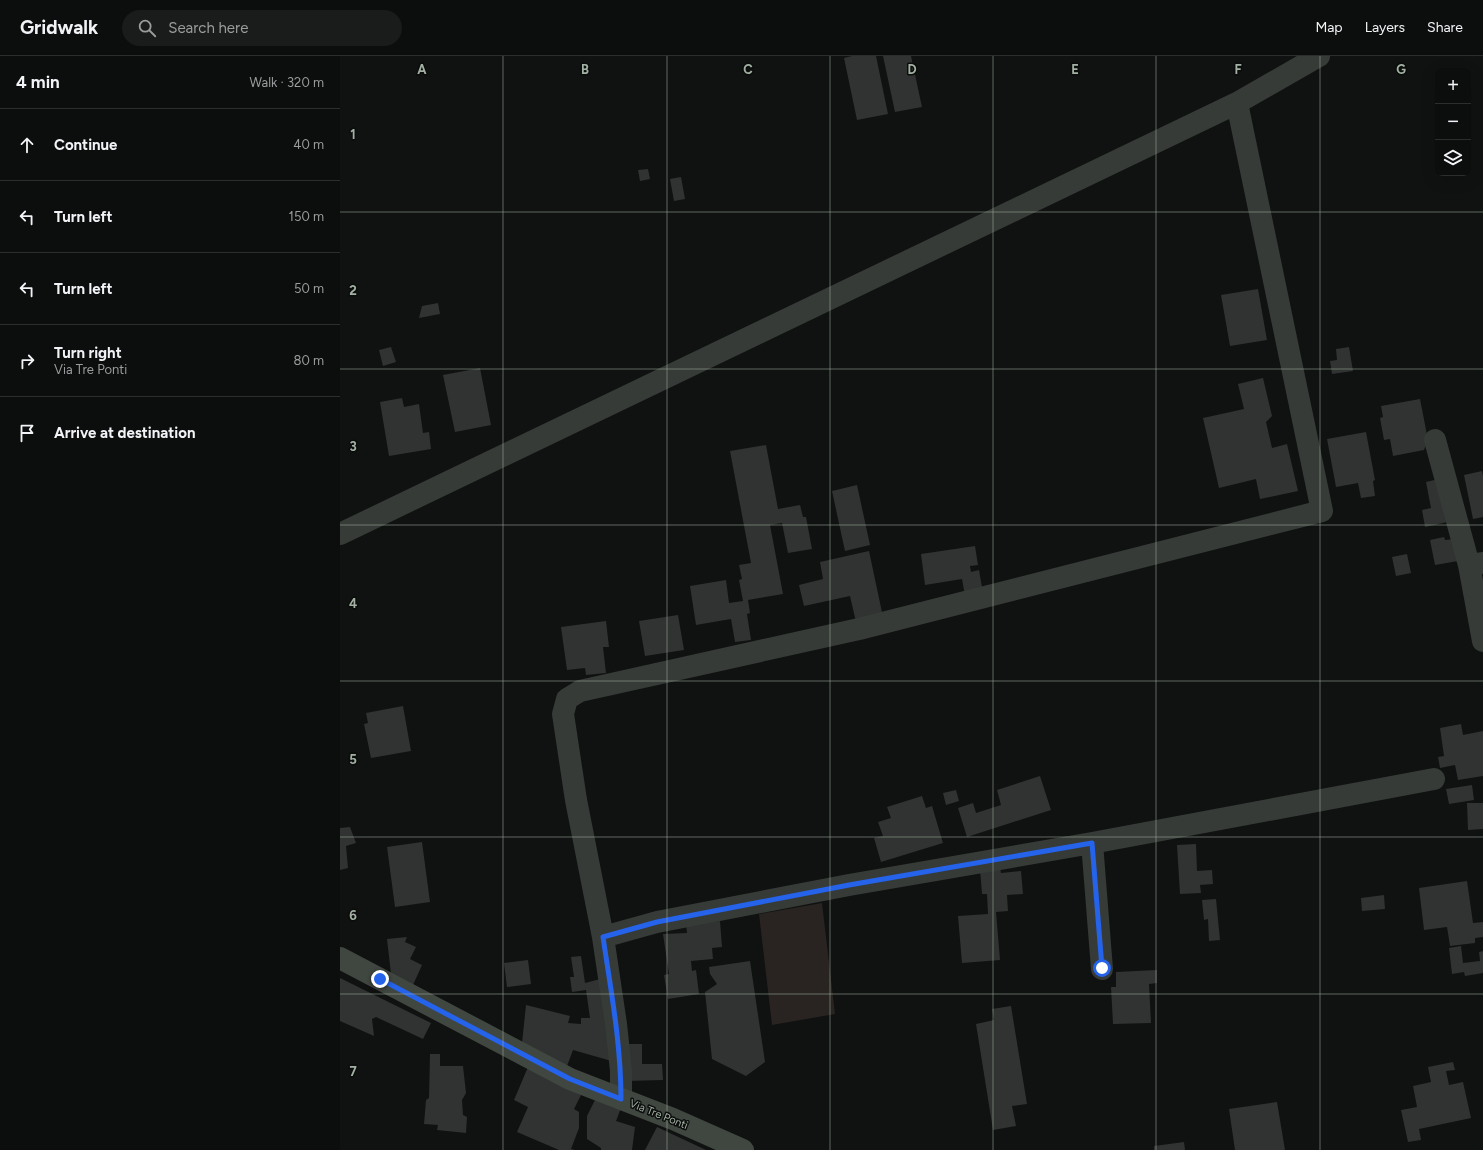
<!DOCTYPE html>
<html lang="en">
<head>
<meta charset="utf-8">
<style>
	body { margin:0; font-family:Figtree,sans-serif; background:#1a1b1b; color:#f1f3f6 }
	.controls { position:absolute; right:12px; top:12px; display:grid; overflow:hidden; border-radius:8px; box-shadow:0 4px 16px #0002 }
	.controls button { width:36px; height:36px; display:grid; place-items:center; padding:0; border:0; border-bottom:1px solid #2c2d2e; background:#0c0d0d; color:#f1f3f6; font:20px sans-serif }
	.stop { position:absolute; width:12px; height:12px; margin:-9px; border:3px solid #2563eb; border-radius:50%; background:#fff }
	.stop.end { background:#2563eb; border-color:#fff; box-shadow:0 1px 4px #0008 }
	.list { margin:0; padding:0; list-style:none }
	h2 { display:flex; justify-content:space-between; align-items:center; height:52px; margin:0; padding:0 16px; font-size:17px }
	h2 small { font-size:13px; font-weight:400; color:#9a9c9d }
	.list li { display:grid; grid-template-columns:26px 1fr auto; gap:12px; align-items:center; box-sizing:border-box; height:72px; padding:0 16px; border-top:1px solid #2c2d2e }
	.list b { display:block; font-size:15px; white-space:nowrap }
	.list p { margin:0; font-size:13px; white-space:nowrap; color:#9a9c9d }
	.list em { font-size:13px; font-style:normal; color:#9a9c9d }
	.icon { flex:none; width:22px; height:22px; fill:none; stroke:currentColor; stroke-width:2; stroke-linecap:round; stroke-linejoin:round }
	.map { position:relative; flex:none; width:1143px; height:1094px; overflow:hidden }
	header { display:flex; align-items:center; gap:24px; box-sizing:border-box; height:56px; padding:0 20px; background:#0c0d0d; border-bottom:1px solid #2c2d2e }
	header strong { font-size:19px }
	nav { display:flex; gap:22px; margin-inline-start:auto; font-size:14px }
	.search { width:280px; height:36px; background:#1a1b1b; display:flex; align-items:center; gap:10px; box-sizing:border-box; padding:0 14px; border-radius:22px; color:#9a9c9d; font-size:15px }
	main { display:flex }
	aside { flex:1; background:#0c0d0d }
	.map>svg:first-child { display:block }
</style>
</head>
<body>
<header>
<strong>Gridwalk</strong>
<div class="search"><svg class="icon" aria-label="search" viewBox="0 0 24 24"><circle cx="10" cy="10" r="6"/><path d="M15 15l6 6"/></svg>Search here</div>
<nav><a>Map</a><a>Layers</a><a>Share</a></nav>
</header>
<main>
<aside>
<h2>4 min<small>Walk · 320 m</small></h2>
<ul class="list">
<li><svg class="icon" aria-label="ahead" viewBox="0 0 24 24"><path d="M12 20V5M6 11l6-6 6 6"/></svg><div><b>Continue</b></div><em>40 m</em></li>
<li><svg class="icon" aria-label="left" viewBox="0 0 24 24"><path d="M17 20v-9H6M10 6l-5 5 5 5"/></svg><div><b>Turn left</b></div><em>150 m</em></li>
<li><svg class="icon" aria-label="left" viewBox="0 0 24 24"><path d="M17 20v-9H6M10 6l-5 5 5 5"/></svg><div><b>Turn left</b></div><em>50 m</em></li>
<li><svg class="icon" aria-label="right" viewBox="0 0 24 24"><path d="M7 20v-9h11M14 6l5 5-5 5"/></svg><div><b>Turn right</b><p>Via Tre Ponti</p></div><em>80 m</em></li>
<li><svg class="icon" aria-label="arrive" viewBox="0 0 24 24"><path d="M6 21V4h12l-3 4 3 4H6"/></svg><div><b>Arrive at destination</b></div></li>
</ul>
</aside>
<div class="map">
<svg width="1143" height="1094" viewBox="0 0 1143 1094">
	<rect width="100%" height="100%" fill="#101111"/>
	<path fill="#292421" d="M482,847L495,958L432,969L419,858Z"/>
	<path fill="#303331" d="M512,0H536L548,58L517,64L504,2Z
		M543,0H571L582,51L555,56Z
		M308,113L310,123L300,125L298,114Z
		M341,121L345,143L334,145L330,123Z
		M918,233L927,284L890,290L881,239Z
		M98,247L100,258L79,262L82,250Z
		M51,291L56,306L43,310L39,294Z
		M1009,291L1013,315L992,318L990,305L997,304L996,293Z
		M140,312L151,369L115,376L103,319Z
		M923,322L932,360L926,366L932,392L947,388L958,435L920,443L916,423L879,432L863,362L904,353L898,328Z
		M62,342L64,351L79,348L83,377L89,376L91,393L49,400L40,346Z
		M1080,343L1088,384L1084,394L1053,400L1050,383L1044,384L1040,362L1043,361L1041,350Z
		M1026,376L1035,424L1033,425L1035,440L1021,442L1018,427L996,431L987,383Z
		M426,389L438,453L460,449L463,461H466L472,493L448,497L442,467L430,469L443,538L408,544L410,557L407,558L411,584L395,586L391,563L356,569L350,530L386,524L389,547L403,545L399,524L402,523L399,509L411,507L390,395Z
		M1142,415L1143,420V461L1133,463L1124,419Z
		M1103,422L1112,465L1085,471L1082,454L1091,452L1086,426Z
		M517,429L530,489L505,495L492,435Z
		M1104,481L1105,484L1114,483L1118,505L1095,509L1090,484Z
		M635,490L638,509L630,510L631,516L639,514L643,537L625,540L622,523L585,529L581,498Z
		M529,495L543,561L516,566L510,540L464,550L459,529L483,523L480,506Z
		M1067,498L1071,517L1056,520L1052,501Z
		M338,559L344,594L305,600L299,565Z
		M266,565L269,591H263L266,617L246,619L245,612L227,614L221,571Z
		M63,650L71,695L31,702L24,668L28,667L26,657Z
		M1121,668L1123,679L1143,675V720L1118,724L1115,709L1100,712L1098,701L1104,700L1100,672Z
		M700,720L711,754L627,781L618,752L633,747L636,757L661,749L657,734Z
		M1132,729L1134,744L1109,748L1106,733Z
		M616,734L619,745L606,749L603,737Z
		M582,740L586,752L592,750L603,787L541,806L534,782L543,780L538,766L551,762L547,751Z
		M1127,747H1143V773L1128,774Z
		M10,771L16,787L6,790L8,812L0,814V772Z
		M82,786L90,846L55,851L47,791Z
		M856,788L857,815L872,814L873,828L860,829L861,837L840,838L837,789Z
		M660,811L661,817L681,815L683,838L667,839L668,855L656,856L660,904L622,907L618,860L648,858L647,838H642L640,813Z
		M1127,825L1133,867L1143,866V881L1135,882V887L1110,890L1107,871L1084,874L1079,832Z
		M1044,839L1045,853L1022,855L1021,842Z
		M876,843L880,884L869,885L868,863L864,864L862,844Z
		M380,865L382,891L372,892L373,903L351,905L352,915L356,914L359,938L328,943L324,919L329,918L323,878L347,877L346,868Z
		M67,881L65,886L76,891L70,903L82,909L73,929L51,918L47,883Z
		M1121,890L1123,907L1140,905L1139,896L1143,895V917L1125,920L1124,916L1112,918L1109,892Z
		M241,900L245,927L264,922L275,1006L233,994L227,1010L182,987L186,949L230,960L228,967L241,968V962H250L246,934L232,936L230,921H234L231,901Z
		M188,904L191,928L167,931L164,907Z
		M410,905L425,1006L406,1020L372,1003L365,936L377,928L370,918L369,911Z
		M817,914V927L809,928L811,967L773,968L771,931H776V916Z
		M0,922L91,967L83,983L36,961L32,963L34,980L0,965Z
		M671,950L687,1048L672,1050L676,1070L653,1074L636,968L654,964L652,953Z
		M285,988H302V1008H322L323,1024L285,1025Z
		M90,998H100V1010H123L126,1037L122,1044L123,1059L127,1061L126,1077L97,1074L98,1069L84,1068L86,1044L89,1042Z
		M1113,1006L1115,1014L1106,1015L1109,1029L1123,1026L1131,1062L1079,1073L1081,1084L1068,1086L1061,1054L1077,1051L1073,1030L1091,1026L1088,1011Z
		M188,1011L242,1037L234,1053L239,1056V1072L231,1093L235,1094H219L177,1076L188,1051L174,1044Z
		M255,1044L281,1052L276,1065L295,1071L292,1094H261V1092L247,1083V1060Z
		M937,1046L945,1094H895L889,1053Z
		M317,1071L366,1094H305Z
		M844,1086L845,1094H814V1090Z"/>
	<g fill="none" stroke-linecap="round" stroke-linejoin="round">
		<path stroke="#363b37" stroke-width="22" d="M1095,384L1129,509
			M0,478L897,47
			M1142,507L1129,509L1143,585
			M752,787L762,913
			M263,881L317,866L509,829L752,787L1094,723
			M281,1043V1015L276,968L263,881L236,744L223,658L227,643L240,635L519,573L982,455L897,47L979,0"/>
		<path stroke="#404640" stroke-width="22" d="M0,902L230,1023L333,1063L403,1094"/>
	</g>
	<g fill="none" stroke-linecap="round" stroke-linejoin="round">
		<path stroke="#2563eb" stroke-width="5" d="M40,923L230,1023L281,1043C281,988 271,935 263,881L317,866L509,829L752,787L762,912"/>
	</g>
	<path fill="none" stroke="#a2b1a3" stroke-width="1" stroke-opacity="0.55" d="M163,0V1094M327,0V1094M490,0V1094M653,0V1094M816,0V1094M980,0V1094M0,156H1143M0,313H1143M0,469H1143M0,625H1143M0,781H1143M0,938H1143"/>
	<g text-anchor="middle" stroke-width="3" stroke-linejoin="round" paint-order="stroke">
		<g font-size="11" fill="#a2b1a3" stroke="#0b0c0c">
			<text transform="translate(319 1058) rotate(22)" y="4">Via Tre Ponti</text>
		</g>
	</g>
	<g font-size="13" text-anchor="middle" font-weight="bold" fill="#a2b1a3" stroke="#0b0c0c" stroke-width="3" stroke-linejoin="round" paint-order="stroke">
		<text x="82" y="18">A</text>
		<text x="245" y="18">B</text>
		<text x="408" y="18">C</text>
		<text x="572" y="18">D</text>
		<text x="735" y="18">E</text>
		<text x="898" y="18">F</text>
		<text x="1061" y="18">G</text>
		<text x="13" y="83">1</text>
		<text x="13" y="239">2</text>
		<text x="13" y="395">3</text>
		<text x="13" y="552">4</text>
		<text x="13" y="708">5</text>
		<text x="13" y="864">6</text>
		<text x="13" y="1020">7</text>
	</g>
</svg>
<div class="controls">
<button>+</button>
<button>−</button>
<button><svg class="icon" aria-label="layers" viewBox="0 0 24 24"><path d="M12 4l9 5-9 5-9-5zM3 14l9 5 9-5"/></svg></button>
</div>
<div class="stop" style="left:762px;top:912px"></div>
<div class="stop end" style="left:40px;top:923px"></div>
</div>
</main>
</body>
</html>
